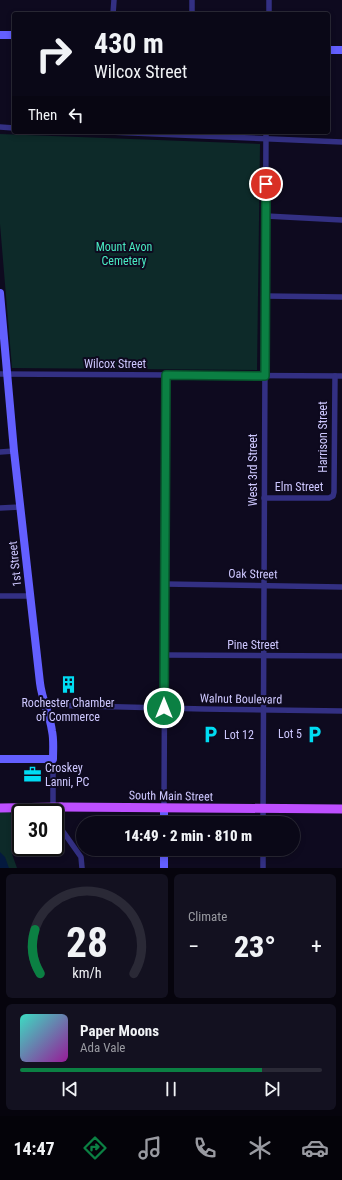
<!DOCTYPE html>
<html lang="en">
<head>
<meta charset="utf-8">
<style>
	body { margin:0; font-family:"Roboto Condensed",sans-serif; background:#131120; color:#f1f3f6; height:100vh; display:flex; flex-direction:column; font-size:15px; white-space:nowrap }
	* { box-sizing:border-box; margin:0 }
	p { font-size:13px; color:#999aa1 }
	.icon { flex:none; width:22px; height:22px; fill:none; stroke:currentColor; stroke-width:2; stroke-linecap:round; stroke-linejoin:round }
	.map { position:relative; height:868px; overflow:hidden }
	.panel { display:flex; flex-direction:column; gap:6px; padding:6px; background:#06040d; flex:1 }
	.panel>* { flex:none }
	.guide { position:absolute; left:12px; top:12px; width:318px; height:122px; border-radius:4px; box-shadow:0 2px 6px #0003,0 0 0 1px #2a2936; background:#0a0817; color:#f1f3f6; overflow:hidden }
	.speed { position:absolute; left:12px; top:804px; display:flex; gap:8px; font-size:20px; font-weight:700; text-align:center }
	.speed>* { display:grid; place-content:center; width:52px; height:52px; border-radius:50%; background:#0a0817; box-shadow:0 2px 6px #0003,0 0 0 1px #2a2936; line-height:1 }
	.speed .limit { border:2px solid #111; border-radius:6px; background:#fff; color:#111 }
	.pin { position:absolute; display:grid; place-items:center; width:34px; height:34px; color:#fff; margin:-17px; border:2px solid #fff; border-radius:50%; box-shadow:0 1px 4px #0007 }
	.me { position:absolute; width:44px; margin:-22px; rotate:0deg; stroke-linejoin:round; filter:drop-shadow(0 0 3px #0008) }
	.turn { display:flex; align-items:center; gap:14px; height:84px; padding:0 16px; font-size:18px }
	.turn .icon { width:52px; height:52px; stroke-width:2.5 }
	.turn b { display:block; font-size:28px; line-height:34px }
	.then { display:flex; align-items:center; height:38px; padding:0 16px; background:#0003; gap:8px; font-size:15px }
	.big { font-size:30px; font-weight:800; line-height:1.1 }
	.panel .card { flex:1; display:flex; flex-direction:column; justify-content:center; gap:6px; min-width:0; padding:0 14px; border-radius:6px; background:#131120 }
	.panel .dial { align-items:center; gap:0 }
	.dial svg { height:104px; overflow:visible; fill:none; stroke:#2a2936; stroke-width:7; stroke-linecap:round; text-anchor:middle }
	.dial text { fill:#f1f3f6; stroke:none }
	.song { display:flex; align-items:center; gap:12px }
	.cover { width:48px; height:48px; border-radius:6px; background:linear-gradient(135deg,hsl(170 70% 55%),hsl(300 70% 35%)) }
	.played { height:4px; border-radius:2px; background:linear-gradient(90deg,#0b8043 80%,#2a2936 80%) }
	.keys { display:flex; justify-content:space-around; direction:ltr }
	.heat { display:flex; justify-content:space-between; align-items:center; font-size:22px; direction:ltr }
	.panel .tiles { flex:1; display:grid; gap:6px; grid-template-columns:1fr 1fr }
	.card:last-child { grid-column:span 2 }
	.trip { position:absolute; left:76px; top:816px; width:224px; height:40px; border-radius:20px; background:#0a0817; box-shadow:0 2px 6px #0003,0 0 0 1px #2a2936; font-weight:800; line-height:40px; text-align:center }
	.menu { display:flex; height:64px; justify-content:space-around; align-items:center; background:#040309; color:#999aa1 }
	.menu .icon { width:28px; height:28px }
	.menu .current { color:#0b8043 }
	.menu b { font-size:18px; color:#f1f3f6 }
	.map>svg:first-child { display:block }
	.green { fill:#0d2a29 }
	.water { fill:#04193e }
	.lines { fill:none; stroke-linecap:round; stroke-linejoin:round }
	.street { stroke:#333083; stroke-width:5.5 }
	.secondary { stroke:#635fff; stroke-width:8 }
	.primary { stroke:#bd4fff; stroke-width:9 }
	.primary-bridge { stroke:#bd4fff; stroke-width:9 }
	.route-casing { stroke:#07532c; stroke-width:10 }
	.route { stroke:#0b8043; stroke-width:7 }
	.labels { text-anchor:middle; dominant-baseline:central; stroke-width:4; stroke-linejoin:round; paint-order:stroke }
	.park-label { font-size:12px; fill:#49ebc2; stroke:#0e0a1f }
	.street-label { font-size:12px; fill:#cec8ff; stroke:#0e0a1f }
	.poi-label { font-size:12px; fill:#cec8ff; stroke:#0e0a1f; text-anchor:start }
</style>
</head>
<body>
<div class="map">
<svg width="342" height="868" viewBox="0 0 342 868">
	<rect width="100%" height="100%" fill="#0e0a1f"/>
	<!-- green -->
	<g class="green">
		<polygon points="0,134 260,144 257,370 12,368 0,224"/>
		<polygon points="0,810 9,810 21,839 21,843 12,854 17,868 0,868"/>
	</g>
	<!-- water -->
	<polygon class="water" points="0,852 5,857 9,868 0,868"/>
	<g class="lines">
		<!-- street -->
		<g class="street">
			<polyline points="113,14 114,0"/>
			<polyline points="192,14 192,0"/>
			<polyline points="269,14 269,0"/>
			<polyline points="0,127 14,128"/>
			<polyline points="109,132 342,142"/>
			<polyline points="266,216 342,220"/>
			<polyline points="265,296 342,297"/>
			<polyline points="0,374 342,376"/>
			<polyline points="0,452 14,451"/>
			<polyline points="264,498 329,498 333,496 334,492 335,376"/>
			<polyline points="0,508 20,507"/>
			<polyline points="165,584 342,587"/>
			<polyline points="0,596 30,596"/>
			<polyline points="164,655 342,656"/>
			<polyline points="45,705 204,709 342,711"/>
			<polyline points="164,808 166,375"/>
			<polyline points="53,809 53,759"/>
			<polyline points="55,815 57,823 81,857 82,868"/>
			<polyline points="263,823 266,132"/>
			<polyline points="263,849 263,868"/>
		</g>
		<!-- secondary -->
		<g class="secondary">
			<polyline points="0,35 14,35"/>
			<polyline points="328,50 342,50"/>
			<path d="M0,293L14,451L40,683C42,700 50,715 52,731C54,740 53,750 53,759H0"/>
			<polyline points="164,808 164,823"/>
			<polyline points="164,849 164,868"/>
		</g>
		<!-- primary -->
		<polyline class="primary" points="61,807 342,809"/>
		<!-- primary-bridge -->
		<polyline class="primary-bridge" points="0,808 61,807"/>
	</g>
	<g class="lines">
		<defs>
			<polyline id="route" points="164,708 166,375 265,376 266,184"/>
		</defs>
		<!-- route casing -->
		<use href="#route" class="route-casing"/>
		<!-- route -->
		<use href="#route" class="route"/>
	</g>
	<!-- icons -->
	<defs>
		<symbol id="building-bare" viewBox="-9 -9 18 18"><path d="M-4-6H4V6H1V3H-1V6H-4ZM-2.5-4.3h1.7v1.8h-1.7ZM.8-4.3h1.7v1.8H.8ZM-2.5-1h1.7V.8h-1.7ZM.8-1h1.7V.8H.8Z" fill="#00dcf3" stroke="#0e0a1f" stroke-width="2.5" paint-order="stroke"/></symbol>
		<symbol id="parking-bare" viewBox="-9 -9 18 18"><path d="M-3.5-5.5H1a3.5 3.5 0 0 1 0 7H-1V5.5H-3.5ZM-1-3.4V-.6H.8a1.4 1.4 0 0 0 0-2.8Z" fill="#00dcf3" stroke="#0e0a1f" stroke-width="2.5" paint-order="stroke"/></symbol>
		<symbol id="office-bare" viewBox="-9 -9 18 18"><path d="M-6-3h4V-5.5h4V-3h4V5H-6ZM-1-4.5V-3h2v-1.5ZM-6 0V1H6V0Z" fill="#00dcf3" stroke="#0e0a1f" stroke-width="2.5" paint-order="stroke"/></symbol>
	</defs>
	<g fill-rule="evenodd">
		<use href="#building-bare" x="56" y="672" width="25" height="25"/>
		<use href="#parking-bare" x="302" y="722" width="25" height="25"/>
		<use href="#parking-bare" x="198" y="722" width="25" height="25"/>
		<use href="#office-bare" x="20" y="762" width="25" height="25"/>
	</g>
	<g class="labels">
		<!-- park labels -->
		<g class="park-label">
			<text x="124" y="247">Mount Avon<tspan x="124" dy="14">Cemetery</tspan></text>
		</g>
		<!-- street labels -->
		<g class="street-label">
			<text x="115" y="364">Wilcox Street</text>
			<text transform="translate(323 437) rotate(-90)">Harrison Street</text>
			<text transform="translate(253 470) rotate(-90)">West 3rd Street</text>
			<text x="299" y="487">Elm Street</text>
			<text transform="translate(15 564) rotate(-96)">1st Street</text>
			<text transform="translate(253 574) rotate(1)">Oak Street</text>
			<text x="253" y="645">Pine Street</text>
			<text transform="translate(241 699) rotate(1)">Walnut Boulevard</text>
			<text transform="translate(171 796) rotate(1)">South Main Street</text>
		</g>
		<!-- poi labels -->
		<g class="poi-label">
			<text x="68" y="703" text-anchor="middle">Rochester Chamber<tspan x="68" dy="14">of Commerce</tspan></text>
			<text x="302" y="734" text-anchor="end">Lot 5</text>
			<text x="224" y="735">Lot 12</text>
			<text x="45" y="768">Croskey<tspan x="45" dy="14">Lanni, PC</tspan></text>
		</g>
	</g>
</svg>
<div class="speed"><div class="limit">30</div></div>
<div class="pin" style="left:266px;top:184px;background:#d93025"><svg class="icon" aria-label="arrive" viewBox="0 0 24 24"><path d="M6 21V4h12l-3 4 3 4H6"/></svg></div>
<svg class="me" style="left:164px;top:708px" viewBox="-20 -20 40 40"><circle r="17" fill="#0b8043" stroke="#fff" stroke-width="3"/><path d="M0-11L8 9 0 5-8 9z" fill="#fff"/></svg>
<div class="trip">14:49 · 2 min · 810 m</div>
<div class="guide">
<div class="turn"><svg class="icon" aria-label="right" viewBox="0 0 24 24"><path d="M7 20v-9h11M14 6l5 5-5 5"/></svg><div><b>430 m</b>Wilcox Street</div></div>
<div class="then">Then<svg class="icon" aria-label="left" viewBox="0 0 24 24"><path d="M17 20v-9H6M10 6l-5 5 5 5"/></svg></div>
</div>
</div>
<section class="panel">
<div class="tiles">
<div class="card dial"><svg viewBox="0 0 100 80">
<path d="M14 69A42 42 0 1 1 86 69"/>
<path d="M14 69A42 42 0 0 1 10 35" stroke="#0b8043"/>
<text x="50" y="56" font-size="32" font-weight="700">28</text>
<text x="50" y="72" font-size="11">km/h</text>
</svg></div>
<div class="card"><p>Climate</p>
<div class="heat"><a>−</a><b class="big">23°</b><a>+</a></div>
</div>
<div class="card">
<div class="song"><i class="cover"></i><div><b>Paper Moons</b><p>Ada Vale</p></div></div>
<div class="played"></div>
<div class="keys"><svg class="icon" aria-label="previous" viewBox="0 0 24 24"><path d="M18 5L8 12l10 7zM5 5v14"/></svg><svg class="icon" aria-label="pause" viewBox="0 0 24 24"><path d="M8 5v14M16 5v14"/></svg><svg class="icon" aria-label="next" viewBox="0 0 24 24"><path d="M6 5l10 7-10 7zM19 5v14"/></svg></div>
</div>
</div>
</section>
<nav class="menu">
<b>14:47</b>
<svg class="icon current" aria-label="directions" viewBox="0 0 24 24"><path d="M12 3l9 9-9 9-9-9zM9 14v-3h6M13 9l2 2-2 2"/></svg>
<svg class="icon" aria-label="music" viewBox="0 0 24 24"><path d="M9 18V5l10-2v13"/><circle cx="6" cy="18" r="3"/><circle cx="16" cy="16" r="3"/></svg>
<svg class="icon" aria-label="phone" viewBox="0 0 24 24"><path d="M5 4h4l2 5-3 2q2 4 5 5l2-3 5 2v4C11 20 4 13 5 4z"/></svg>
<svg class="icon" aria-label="climate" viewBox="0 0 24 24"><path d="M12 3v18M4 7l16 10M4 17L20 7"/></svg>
<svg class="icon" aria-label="car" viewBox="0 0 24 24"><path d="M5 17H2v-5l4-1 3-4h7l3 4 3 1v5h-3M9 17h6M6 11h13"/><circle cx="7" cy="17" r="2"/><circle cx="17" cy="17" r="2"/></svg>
</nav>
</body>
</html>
